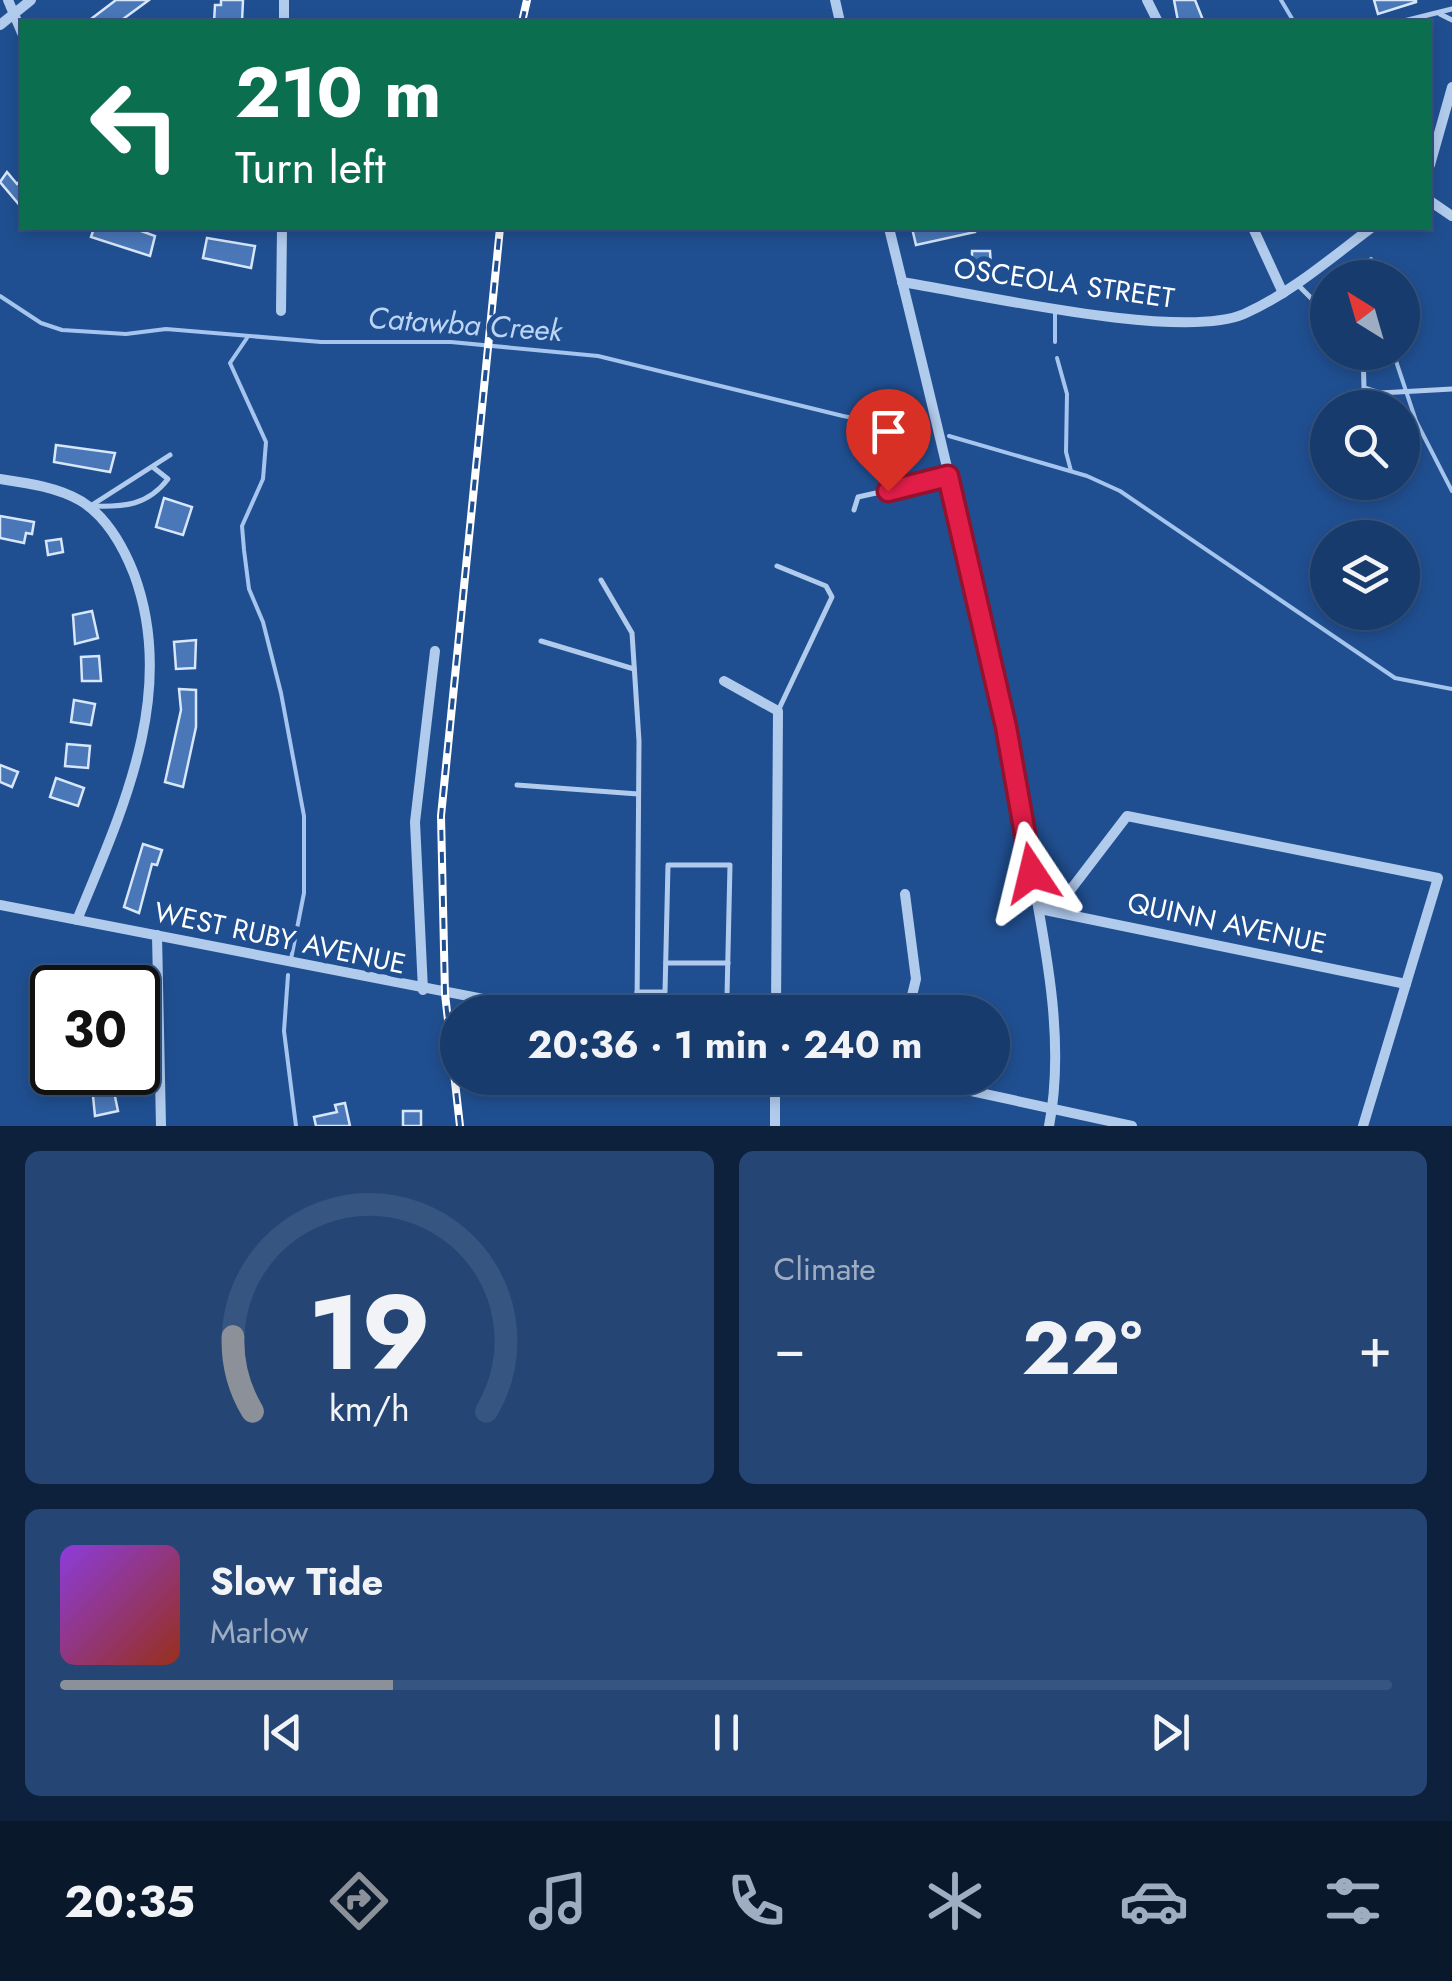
<!DOCTYPE html>
<html lang="en">
<head>
<meta charset="utf-8">
<style>
	body { margin:0; font-family:Jost,sans-serif; background:#254675; color:#f1f3f6; height:100vh; display:flex; flex-direction:column; font-size:38px; white-space:nowrap }
	* { box-sizing:border-box; margin:0 }
	p { font-size:32px; color:#9fadc2 }
	.icon { flex:none; width:55px; height:55px; fill:none; stroke:currentColor; stroke-width:2; stroke-linecap:round; stroke-linejoin:round }
	.map { position:relative; height:1126px; overflow:hidden }
	.sheet { display:flex; flex-direction:column; gap:25px; padding:25px; background:#0d203c; flex:1 }
	.sheet>* { flex:none }
	.hud { position:absolute; left:20px; top:20px; width:1412px; height:210px; border-radius:0px; box-shadow:0 5px 15px #0003,0 0 0 2px #365580; background:#0b6e4f; color:#fff; overflow:hidden }
	.needle { width:65px; rotate:323deg }
	.fabs { position:absolute; left:1310px; top:260px; display:grid; gap:20px }
	.fabs a { display:grid; place-items:center; width:110px; height:110px; border-radius:50%; background:#183b6d; box-shadow:0 5px 15px #0003,0 0 0 2px #365580; font-size:50px }
	.speed { position:absolute; left:30px; top:965px; display:flex; gap:20px; font-size:50px; font-weight:700; text-align:center }
	.speed>* { display:grid; place-content:center; width:130px; height:130px; border-radius:50%; background:#183b6d; box-shadow:0 5px 15px #0003,0 0 0 2px #365580; line-height:1 }
	.speed .limit { border:5px solid #111; border-radius:15px; background:#fff; color:#111 }
	.pin { position:absolute; display:grid; place-items:center; width:85px; height:85px; color:#fff; margin:-102px -42px; border-radius:50% 50% 50% 0; rotate:-45deg; box-shadow:0 0 10px #0007 }
	.pin .icon { rotate:45deg }
	.me { position:absolute; width:110px; margin:-55px; rotate:350deg; stroke-linejoin:round; filter:drop-shadow(0 0 8px #0008) }
	.turn { display:flex; align-items:center; gap:35px; height:210px; padding:0 50px; font-size:45px }
	.turn .icon { width:130px; height:130px; stroke-width:2.5 }
	.turn b { display:block; font-size:70px; line-height:85px }
	.big { font-size:75px; font-weight:700; line-height:1.1 }
	.sheet .card { flex:1; display:flex; flex-direction:column; justify-content:center; gap:15px; min-width:0; padding:0 35px; border-radius:15px; background:#254675 }
	.sheet .dial { align-items:center; gap:0 }
	.dial svg { height:260px; overflow:visible; fill:none; stroke:#365580; stroke-width:7; stroke-linecap:round; text-anchor:middle }
	.dial text { fill:#f1f3f6; stroke:none }
	.song { display:flex; align-items:center; gap:30px }
	.cover { width:120px; height:120px; border-radius:15px; background:linear-gradient(135deg,hsl(270 70% 55%),hsl(10 70% 35%)) }
	.played { height:10px; border-radius:5px; background:linear-gradient(90deg,#8c9099 25%,#365580 25%) }
	.keys { display:flex; justify-content:space-around; direction:ltr }
	.heat { display:flex; justify-content:space-between; align-items:center; font-size:55px; direction:ltr }
	.sheet .tiles { flex:1; display:grid; gap:25px; grid-template-columns:1fr 1fr }
	.card:last-child { grid-column:span 2 }
	.trip { position:absolute; left:440px; top:995px; width:570px; height:100px; border-radius:50px; background:#183b6d; box-shadow:0 5px 15px #0003,0 0 0 2px #365580; font-weight:700; line-height:100px; text-align:center }
	.tabs { display:flex; height:160px; justify-content:space-around; align-items:center; background:#0a182c; color:#9fadc2 }
	.tabs .icon { width:70px; height:70px }
	.tabs .selected { color:#8c9099 }
	.tabs b { font-size:45px; color:#f1f3f6 }
	.map>svg:first-child { display:block }
	.lines { fill:none; stroke-linecap:round; stroke-linejoin:round }
	.stream { stroke:#a5c5ee; stroke-width:4 }
	.building { fill:#4977b8; stroke:#d7e6f9; stroke-width:2.5 }
	.lane { stroke:#b1cbed; stroke-width:5 }
	.street { stroke:#b1cbed; stroke-width:10 }
	.rail-casing { stroke:#fff; stroke-width:8 }
	.rail { stroke:#204f91; stroke-width:4; stroke-dasharray:11; stroke-linecap:butt }
	.route-casing { stroke:#92132f; stroke-width:25 }
	.route { stroke:#e11d48; stroke-width:18 }
	.labels { text-anchor:middle; dominant-baseline:central; stroke-width:10; stroke-linejoin:round; paint-order:stroke }
	.street-label { font-size:28px; fill:#fff; stroke:#204f91 }
	.water-label { font-size:30px; font-style:italic; fill:#bdd5f4; stroke:#204f91 }
</style>
</head>
<body>
<div class="map">
<svg width="1452" height="1126" viewBox="0 0 1452 1126">
	<rect width="100%" height="100%" fill="#204f91"/>
	<g class="lines">
		<!-- stream -->
		<g class="stream">
			<polyline points="1281,0 1294,22"/>
			<polyline points="1371,259 1377,278"/>
			<polyline points="0,296 41,323 62,330 126,334 166,329 321,342 451,342 598,356 843,416 927,432"/>
			<polyline points="1055,313 1055,342"/>
			<polyline points="247,338 230,363 266,442 263,479 242,526 244,550 249,589 263,622 281,693 304,816 304,893 291,959"/>
			<polyline points="1393,352 1416,421 1452,491"/>
			<polyline points="1057,358 1067,394 1066,452 1071,471"/>
			<polyline points="949,436 1087,476 1120,491 1395,678 1452,689"/>
			<polyline points="288,975 284,1031 296,1126"/>
		</g>
	</g>
	<!-- building -->
	<g class="building">
		<polygon points="116,0 149,0 119,22 87,22"/>
		<polygon points="221,0 243,0 242,22 214,22 215,5 221,5"/>
		<polygon points="1174,0 1195,0 1203,20 1178,21"/>
		<polygon points="1374,0 1416,0 1416,2 1378,14"/>
		<polygon points="7,172 17,184 22,179 22,208 0,182"/>
		<polygon points="94,228 133,228 155,236 150,256 91,237"/>
		<polygon points="912,228 975,228 975,232 916,245"/>
		<polygon points="207,238 255,246 251,268 203,258"/>
		<polygon points="972,251 990,251 991,268 972,268"/>
		<polygon points="56,445 115,453 110,472 54,462"/>
		<polygon points="164,498 192,507 183,535 156,527"/>
		<polygon points="0,516 34,522 32,534 26,533 24,543 0,538"/>
		<polygon points="61,539 63,552 48,555 46,541"/>
		<polygon points="92,611 98,638 75,644 73,615"/>
		<polygon points="196,640 195,668 176,669 174,642"/>
		<polygon points="99,656 101,681 82,681 81,657"/>
		<polygon points="179,689 196,690 196,727 183,787 165,782 181,710"/>
		<polygon points="74,700 95,704 91,725 71,722"/>
		<polygon points="67,744 90,746 88,768 65,766"/>
		<polygon points="0,765 18,772 12,787 0,782"/>
		<polygon points="56,778 84,788 78,806 50,797"/>
		<polygon points="143,844 162,850 157,865 152,864 139,913 124,907"/>
		<polygon points="112,1082 118,1111 95,1116 92,1086"/>
		<polygon points="345,1103 350,1126 316,1126 314,1117 337,1112 335,1105"/>
		<rect x="403" y="1111" width="18" height="15"/>
	</g>
	<g class="lines">
		<!-- lane -->
		<g class="lane">
			<polyline points="1440,14 1452,20"/>
			<polyline points="1400,22 1452,9"/>
			<polyline points="1298,285 1328,315"/>
			<polyline points="1363,352 1364,388 1380,393 1452,389"/>
			<polyline points="92,505 170,455"/>
			<path d="M92,506C124,507 147,506 168,479L154,468"/>
			<polyline points="854,510 858,497 948,477"/>
			<polyline points="777,566 826,586 832,597 778,711"/>
			<polyline points="601,580 632,633 639,741 637,1012"/>
			<polyline points="541,641 634,669"/>
			<polyline points="517,785 638,794"/>
			<polyline points="666,963 728,963"/>
			<polyline points="637,992 665,992 668,865 730,865 727,996"/>
			<polyline points="494,1002 495,1012"/>
		</g>
		<!-- street -->
		<g class="street">
			<polyline points="8,0 22,33"/>
			<polyline points="835,0 840,22"/>
			<polyline points="1147,0 1158,22"/>
			<polyline points="284,22 284,0"/>
			<polyline points="0,25 31,0"/>
			<polyline points="1430,165 1452,87"/>
			<polyline points="1430,201 1452,216"/>
			<path d="M889,228C939,431 989,635 1026,841C1042,931 1067,1035 1049,1126"/>
			<polyline points="1253,228 1283,293"/>
			<path d="M902,282C978,294 1181,341 1244,314C1291,293 1331,258 1371,228"/>
			<polyline points="281,311 282,228"/>
			<path d="M0,479C27,483 57,487 81,501C107,517 123,546 134,574C178,693 122,811 77,920"/>
			<polyline points="724,681 778,711 776,1012"/>
			<polyline points="905,894 916,979 908,1012"/>
			<polyline points="0,905 551,1012"/>
			<polyline points="1039,910 1062,901 1127,816 1438,878 1363,1126"/>
			<polyline points="1045,910 1406,984"/>
			<polyline points="157,935 161,1126"/>
			<polyline points="423,990 415,822 435,651"/>
			<polyline points="911,1078 1132,1126"/>
			<polyline points="775,1126 775,1078"/>
		</g>
		<defs>
			<g id="rail">
				<polyline points="522,22 527,0"/>
				<polyline points="460,1126 445,994 441,816 500,228"/>
			</g>
		</defs>
		<!-- rail casing -->
		<use href="#rail" class="rail-casing"/>
		<!-- rail -->
		<use href="#rail" class="rail"/>
	</g>
	<g class="lines">
		<defs>
			<polyline id="route" points="888,491 948,476 1006,727 1032,873"/>
		</defs>
		<!-- route casing -->
		<use href="#route" class="route-casing"/>
		<!-- route -->
		<use href="#route" class="route"/>
	</g>
	<g class="labels">
		<!-- street labels -->
		<g class="street-label">
			<text transform="translate(1064 283) rotate(8)">OSCEOLA STREET</text>
			<text transform="translate(1227 923) rotate(12)">QUINN AVENUE</text>
			<text transform="translate(280 938) rotate(12)">WEST RUBY AVENUE</text>
		</g>
		<!-- water labels -->
		<g class="water-label">
			<text transform="translate(465 324) rotate(4)">Catawba Creek</text>
		</g>
	</g>
</svg>
<div class="fabs">
<a><svg class="needle" viewBox="-14 -14 28 28"><path d="M0-13l5 13h-10z" fill="#e53935"/><path d="M0 13l5-13h-10z" fill="#9fadc2"/></svg></a>
<a><svg class="icon" aria-label="search" viewBox="0 0 24 24"><circle cx="10" cy="10" r="6"/><path d="M15 15l6 6"/></svg></a>
<a><svg class="icon" aria-label="layers" viewBox="0 0 24 24"><path d="M12 4l9 5-9 5-9-5zM3 14l9 5 9-5"/></svg></a>
</div>
<div class="speed"><div class="limit">30</div></div>
<div class="pin" style="left:888px;top:491px;background:#d93025"><svg class="icon" aria-label="arrive" viewBox="0 0 24 24"><path d="M6 21V4h12l-3 4 3 4H6"/></svg></div>
<svg class="me" style="left:1032px;top:873px" viewBox="-20 -20 40 40"><path d="M0-17L14 15 0 8-14 15z" fill="#e11d48" stroke="#fff" stroke-width="4"/></svg>
<div class="trip">20:36 · 1 min · 240 m</div>
<div class="hud">
<div class="turn"><svg class="icon" aria-label="left" viewBox="0 0 24 24"><path d="M17 20v-9H6M10 6l-5 5 5 5"/></svg><div><b>210 m</b>Turn left</div></div>
</div>
</div>
<section class="sheet">
<div class="tiles">
<div class="card dial"><svg viewBox="0 0 100 80">
<path d="M14 69A42 42 0 1 1 86 69"/>
<path d="M14 69A42 42 0 0 1 8 46" stroke="#8c9099"/>
<text x="50" y="56" font-size="32" font-weight="700">19</text>
<text x="50" y="72" font-size="11">km/h</text>
</svg></div>
<div class="card"><p>Climate</p>
<div class="heat"><a>−</a><b class="big">22°</b><a>+</a></div>
</div>
<div class="card">
<div class="song"><i class="cover"></i><div><b>Slow Tide</b><p>Marlow</p></div></div>
<div class="played"></div>
<div class="keys"><svg class="icon" aria-label="previous" viewBox="0 0 24 24"><path d="M18 5L8 12l10 7zM5 5v14"/></svg><svg class="icon" aria-label="pause" viewBox="0 0 24 24"><path d="M8 5v14M16 5v14"/></svg><svg class="icon" aria-label="next" viewBox="0 0 24 24"><path d="M6 5l10 7-10 7zM19 5v14"/></svg></div>
</div>
</div>
</section>
<nav class="tabs">
<b>20:35</b>
<svg class="icon selected" aria-label="directions" viewBox="0 0 24 24"><path d="M12 3l9 9-9 9-9-9zM9 14v-3h6M13 9l2 2-2 2"/></svg>
<svg class="icon" aria-label="music" viewBox="0 0 24 24"><path d="M9 18V5l10-2v13"/><circle cx="6" cy="18" r="3"/><circle cx="16" cy="16" r="3"/></svg>
<svg class="icon" aria-label="phone" viewBox="0 0 24 24"><path d="M5 4h4l2 5-3 2q2 4 5 5l2-3 5 2v4C11 20 4 13 5 4z"/></svg>
<svg class="icon" aria-label="climate" viewBox="0 0 24 24"><path d="M12 3v18M4 7l16 10M4 17L20 7"/></svg>
<svg class="icon" aria-label="car" viewBox="0 0 24 24"><path d="M5 17H2v-5l4-1 3-4h7l3 4 3 1v5h-3M9 17h6M6 11h13"/><circle cx="7" cy="17" r="2"/><circle cx="17" cy="17" r="2"/></svg>
<svg class="icon" aria-label="filters" viewBox="0 0 24 24"><path d="M4 7h16M4 17h16"/><circle cx="9" cy="7" r="2"/><circle cx="15" cy="17" r="2"/></svg>
</nav>
</body>
</html>
